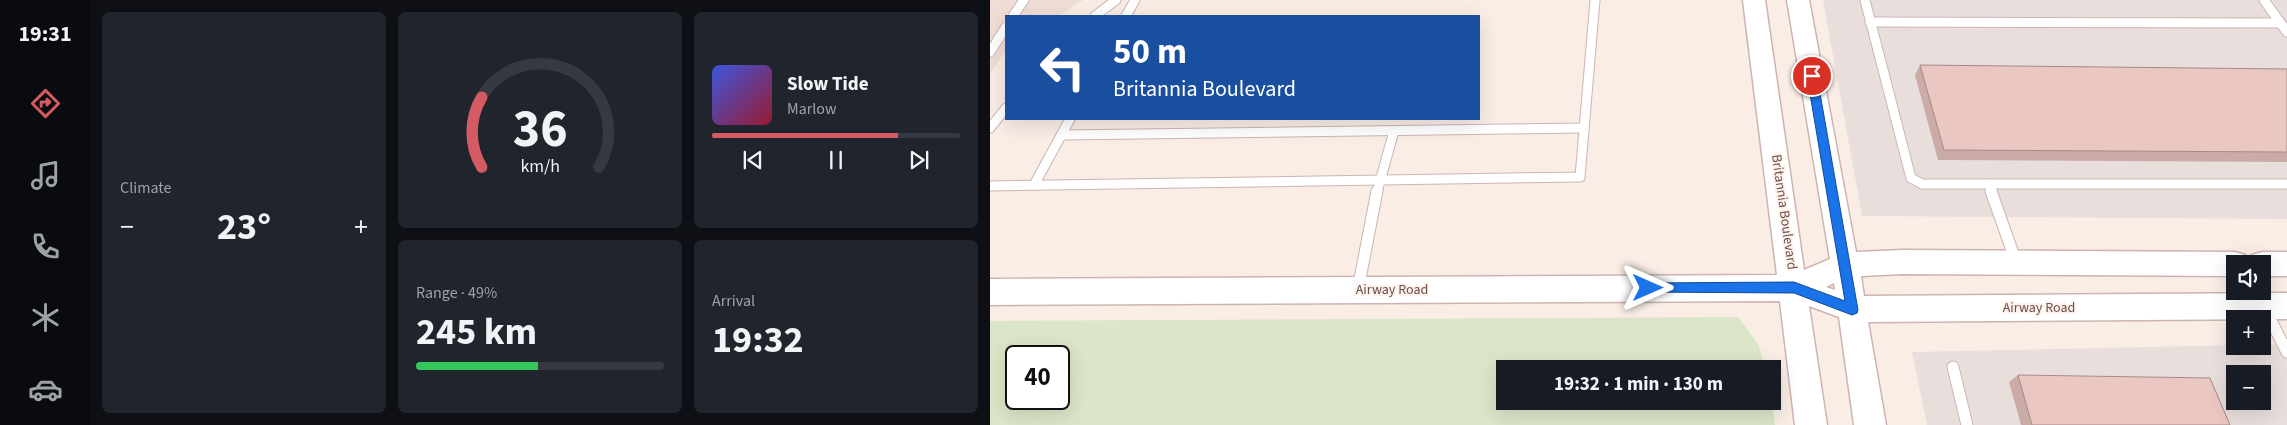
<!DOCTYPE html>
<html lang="en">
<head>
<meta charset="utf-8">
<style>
	body { margin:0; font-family:"Source Sans 3",sans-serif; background:#20242c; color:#f1f3f6; height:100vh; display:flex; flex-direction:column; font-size:19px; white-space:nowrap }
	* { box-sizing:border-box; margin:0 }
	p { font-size:16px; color:#9ea1a6 }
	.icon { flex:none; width:28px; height:28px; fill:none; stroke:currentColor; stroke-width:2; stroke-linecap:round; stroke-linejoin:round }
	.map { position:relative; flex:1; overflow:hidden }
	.details { display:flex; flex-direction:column; gap:12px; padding:12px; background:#0d0f14; width:900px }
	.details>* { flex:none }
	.banner { position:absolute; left:15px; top:15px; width:475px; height:105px; border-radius:0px; box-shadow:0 5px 20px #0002; background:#1a4fa0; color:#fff; overflow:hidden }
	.buttons { position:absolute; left:1236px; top:255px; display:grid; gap:10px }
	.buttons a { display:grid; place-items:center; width:45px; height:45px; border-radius:0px; background:#171b24; box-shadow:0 5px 20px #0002; font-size:25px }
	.speed { position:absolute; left:15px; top:345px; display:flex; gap:10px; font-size:25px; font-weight:700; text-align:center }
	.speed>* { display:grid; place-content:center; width:65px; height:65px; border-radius:50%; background:#171b24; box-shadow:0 5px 20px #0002; line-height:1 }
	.speed .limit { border:2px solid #111; border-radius:8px; background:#fff; color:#111 }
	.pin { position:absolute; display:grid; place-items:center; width:42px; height:42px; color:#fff; margin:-21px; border:2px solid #fff; border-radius:50%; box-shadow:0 1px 5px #0007 }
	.me { position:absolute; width:55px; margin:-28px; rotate:90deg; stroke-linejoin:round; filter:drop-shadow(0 0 4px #0008) }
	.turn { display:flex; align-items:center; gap:18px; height:105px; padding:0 25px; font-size:22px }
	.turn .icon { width:65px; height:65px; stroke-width:2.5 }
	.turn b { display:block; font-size:35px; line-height:42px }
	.big { font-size:38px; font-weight:700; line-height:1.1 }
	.details .widget { flex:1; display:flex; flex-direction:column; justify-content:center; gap:8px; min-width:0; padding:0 18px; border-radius:8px; background:#20242c }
	.details .dial { align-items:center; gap:0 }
	.dial svg { height:130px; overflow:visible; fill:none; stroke:#363941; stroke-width:7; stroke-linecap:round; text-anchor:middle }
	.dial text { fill:#f1f3f6; stroke:none }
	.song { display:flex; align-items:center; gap:15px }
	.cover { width:60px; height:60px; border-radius:8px; background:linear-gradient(135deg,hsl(230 70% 55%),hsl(350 70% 35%)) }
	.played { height:5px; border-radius:2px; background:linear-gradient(90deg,#d45b62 75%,#363941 75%) }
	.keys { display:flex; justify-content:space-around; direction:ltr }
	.heat { display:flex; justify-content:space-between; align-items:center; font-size:28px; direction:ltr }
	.charge { height:8px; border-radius:4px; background:linear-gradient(90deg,#34c759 49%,#363941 0) }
	.details .tiles { flex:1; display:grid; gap:12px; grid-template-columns:repeat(3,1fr) }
	.widget:first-child { grid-row:span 2 }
	.trip { position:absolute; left:506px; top:360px; width:285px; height:50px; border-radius:0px; background:#171b24; box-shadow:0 5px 20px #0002; font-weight:700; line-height:50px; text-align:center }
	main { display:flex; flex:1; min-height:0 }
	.tab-bar { display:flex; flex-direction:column; width:90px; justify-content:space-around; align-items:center; background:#090b0e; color:#9ea1a6 }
	.tab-bar .icon { width:35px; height:35px }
	.tab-bar .selected { color:#d45b62 }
	.tab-bar b { font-size:22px; color:#f1f3f6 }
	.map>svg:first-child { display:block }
	.residential { fill:#f0ddd6 }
	.industrial { fill:#e8dfdd; fill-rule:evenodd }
	.green { fill:#dbe5c7; fill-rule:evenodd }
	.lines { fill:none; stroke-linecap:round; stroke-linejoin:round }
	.lane-far1-casing { stroke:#ccb5b1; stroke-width:11 }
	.lane-casing { stroke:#ccb5b1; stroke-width:13 }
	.secondary-casing { stroke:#ceb4af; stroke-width:3 }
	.lane-far1 { stroke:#fff; stroke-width:9 }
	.lane { stroke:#fff; stroke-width:11 }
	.secondary { fill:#fff; fill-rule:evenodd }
	.wall { fill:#caaba7 }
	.building { fill:#ebc7c2; stroke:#a48b88 }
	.route { fill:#1a73e8; stroke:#114b97 }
	.labels { text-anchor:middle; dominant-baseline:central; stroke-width:4; stroke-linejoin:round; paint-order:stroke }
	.street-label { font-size:14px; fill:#6f514e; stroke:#fdf2ec }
</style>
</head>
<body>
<main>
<nav class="tab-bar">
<b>19:31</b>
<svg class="icon selected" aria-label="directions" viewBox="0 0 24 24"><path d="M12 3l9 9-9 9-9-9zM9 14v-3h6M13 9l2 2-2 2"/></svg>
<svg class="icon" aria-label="music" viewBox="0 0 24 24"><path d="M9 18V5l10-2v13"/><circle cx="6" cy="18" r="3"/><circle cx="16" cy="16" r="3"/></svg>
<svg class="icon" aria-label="phone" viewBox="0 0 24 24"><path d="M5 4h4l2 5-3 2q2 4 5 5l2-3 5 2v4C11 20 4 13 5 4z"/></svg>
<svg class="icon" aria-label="climate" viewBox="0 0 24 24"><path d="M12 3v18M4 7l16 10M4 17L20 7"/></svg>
<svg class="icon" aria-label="car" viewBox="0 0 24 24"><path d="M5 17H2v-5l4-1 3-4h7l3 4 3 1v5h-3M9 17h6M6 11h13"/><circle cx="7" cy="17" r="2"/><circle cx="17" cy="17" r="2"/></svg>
</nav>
<section class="details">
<div class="tiles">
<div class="widget"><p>Climate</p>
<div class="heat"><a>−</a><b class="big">23°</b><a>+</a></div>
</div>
<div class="widget dial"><svg viewBox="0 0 100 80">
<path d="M14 69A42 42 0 1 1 86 69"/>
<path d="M14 69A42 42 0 0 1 14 26" stroke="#d45b62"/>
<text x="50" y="56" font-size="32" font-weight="700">36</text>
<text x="50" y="72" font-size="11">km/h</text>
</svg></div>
<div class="widget">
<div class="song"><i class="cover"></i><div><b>Slow Tide</b><p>Marlow</p></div></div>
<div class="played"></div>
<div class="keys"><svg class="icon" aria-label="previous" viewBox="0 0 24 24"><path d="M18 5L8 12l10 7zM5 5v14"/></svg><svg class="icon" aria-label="pause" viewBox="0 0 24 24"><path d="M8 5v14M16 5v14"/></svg><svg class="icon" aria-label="next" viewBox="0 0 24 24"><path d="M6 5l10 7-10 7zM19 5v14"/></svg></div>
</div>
<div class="widget"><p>Range · 49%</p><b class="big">245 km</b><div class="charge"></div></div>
<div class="widget"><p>Arrival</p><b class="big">19:32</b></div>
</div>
</section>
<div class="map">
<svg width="1297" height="425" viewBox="0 0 1297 425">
	<rect width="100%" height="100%" fill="#f9ede6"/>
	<!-- residential -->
	<polygon class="residential" points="0,0 93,0 68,16 16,16 16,50 0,74"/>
	<!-- industrial -->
	<g class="industrial">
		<polygon points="833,0 1297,0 1297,219 872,216"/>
		<path d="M1297,344V425H937L922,352ZM1245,374H1272V401H1245Z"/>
	</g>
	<!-- green -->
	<path class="green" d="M748,317L768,344L776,369H515V401H782L785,425H0V321ZM26,356H69V399H26Z"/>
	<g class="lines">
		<defs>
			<g id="lane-far1">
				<polyline points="875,0 921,178 932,184 999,184"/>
				<polyline points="1274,0 1297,32"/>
				<polyline points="23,16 34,0"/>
				<polyline points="105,16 126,0"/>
				<polyline points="136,16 145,0"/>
				<polyline points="880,22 1290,23"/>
				<polyline points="0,52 16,27"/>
				<polyline points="0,128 16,108"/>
				<polyline points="72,135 594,128"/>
				<polyline points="44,185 80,119"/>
				<polyline points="0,186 590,177 605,0"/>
				<polyline points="387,192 404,131"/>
				<polyline points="1002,192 999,184 1297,184"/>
			</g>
			<g id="lane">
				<polyline points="1001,191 1026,262"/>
				<polyline points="368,289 387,191"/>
				<polyline points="1274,307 1297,352"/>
				<polyline points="963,367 977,425"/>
			</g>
			<path id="secondary" d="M753,0H775L814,270L840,259L797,0H819L866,252L913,250L1245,252L1255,255L1258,263L1262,255L1272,252H1297V276H1272V264H1245V276L913,274L871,276L874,296L1297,293V319L878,322L896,425H864L849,317L819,306L837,425H805L790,301L0,305V279L787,275ZM844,283L845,290L836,287Z"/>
		</defs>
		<!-- lane-far1 casing -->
		<use href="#lane-far1" class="lane-far1-casing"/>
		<!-- lane casing -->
		<use href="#lane" class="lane-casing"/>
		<!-- secondary casing -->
		<use href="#secondary" class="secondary-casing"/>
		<!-- lane-far1 -->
		<use href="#lane-far1" class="lane-far1"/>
		<!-- lane -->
		<use href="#lane" class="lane"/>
		<!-- secondary -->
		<use href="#secondary" class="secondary"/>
	</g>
	<!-- wall -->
	<g class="wall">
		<polygon points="930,65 1297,69 1297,162 948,160 925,75"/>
		<polygon points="1028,375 1240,425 1031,425 1019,382"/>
	</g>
	<!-- building -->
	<g class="building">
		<polygon points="930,65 1297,69 1297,152 954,150"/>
		<polygon points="1028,375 1220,378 1240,425 1042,425"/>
	</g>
	<!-- route -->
	<polygon class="route" points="822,72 827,76 868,310 867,313 862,315 804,293 654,292 652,288 654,285 658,283 804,282 855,301 817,76"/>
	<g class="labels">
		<!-- street labels -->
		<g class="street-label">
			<text transform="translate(794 212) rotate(82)">Britannia Boulevard</text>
			<text x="402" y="290">Airway Road</text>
			<text x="1049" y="308">Airway Road</text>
		</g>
	</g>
</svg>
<div class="buttons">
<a><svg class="icon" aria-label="sound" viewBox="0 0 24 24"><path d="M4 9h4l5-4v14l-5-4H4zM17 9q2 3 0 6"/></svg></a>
<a>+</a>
<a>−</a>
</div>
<div class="speed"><div class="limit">40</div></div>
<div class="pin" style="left:822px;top:76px;background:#d93025"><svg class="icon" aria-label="arrive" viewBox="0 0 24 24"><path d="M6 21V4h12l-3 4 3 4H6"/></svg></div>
<svg class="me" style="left:658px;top:288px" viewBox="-20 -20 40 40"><path d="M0-17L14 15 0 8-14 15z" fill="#1a73e8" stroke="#fff" stroke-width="4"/></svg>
<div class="trip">19:32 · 1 min · 130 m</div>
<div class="banner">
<div class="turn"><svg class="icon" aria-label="left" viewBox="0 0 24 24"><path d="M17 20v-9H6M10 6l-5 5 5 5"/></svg><div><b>50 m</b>Britannia Boulevard</div></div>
</div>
</div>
</main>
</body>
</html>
